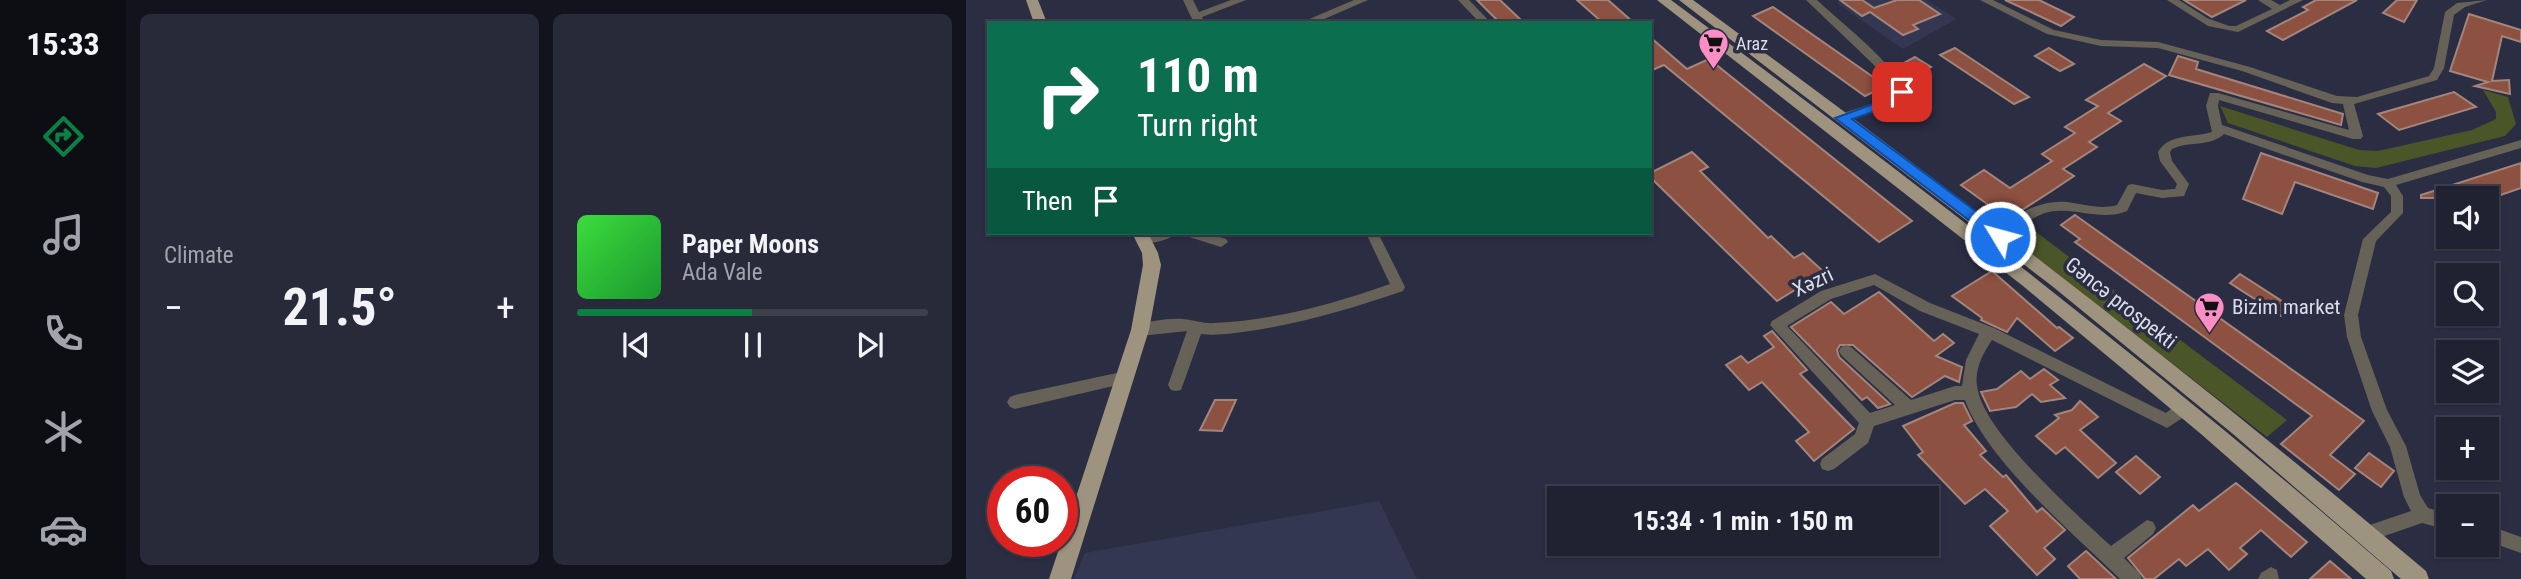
<!DOCTYPE html>
<html lang="en">
<head>
<meta charset="utf-8">
<style>
	body { margin:0; font-family:"Roboto Condensed",sans-serif; background:#282a3a; color:#f1f3f6; height:100vh; display:flex; flex-direction:column; font-size:26px; white-space:nowrap }
	* { box-sizing:border-box; margin:0 }
	p { font-size:23px; color:#a2a4ac }
	.icon { flex:none; width:38px; height:38px; fill:none; stroke:currentColor; stroke-width:2; stroke-linecap:round; stroke-linejoin:round }
	.map { position:relative; flex:1; overflow:hidden }
	.side { display:flex; flex-direction:column; gap:14px; padding:14px; background:#12131c; width:840px }
	.side>* { flex:none }
	.banner { position:absolute; left:21px; top:21px; width:665px; height:214px; border-radius:0px; box-shadow:0 2px 5px #0004,0 0 0 2px #3d3f4d; background:#0b6e4f; color:#fff; overflow:hidden }
	.controls { position:absolute; left:1470px; top:186px; display:grid; gap:14px }
	.controls a { display:grid; place-items:center; width:63px; height:63px; border-radius:0px; background:#202232; box-shadow:0 2px 5px #0004,0 0 0 2px #3d3f4d; font-size:35px }
	.speed { position:absolute; left:21px; top:466px; display:flex; gap:14px; font-size:35px; font-weight:700; text-align:center }
	.speed>* { display:grid; place-content:center; width:91px; height:91px; border-radius:50%; background:#202232; box-shadow:0 2px 5px #0004,0 0 0 2px #3d3f4d; line-height:1 }
	.speed .limit { border:10px solid #d22; background:#fff; color:#111 }
	.pin { position:absolute; display:grid; place-items:center; width:60px; height:60px; color:#fff; margin:-30px; border-radius:14px; box-shadow:0 4px 10px #0006 }
	.me { position:absolute; width:77px; margin:-38px; rotate:307deg; stroke-linejoin:round; filter:drop-shadow(0 0 5px #0008) }
	.turn { display:flex; align-items:center; gap:24px; height:147px; padding:0 35px; font-size:32px }
	.turn .icon { width:91px; height:91px; stroke-width:2.5 }
	.turn b { display:block; font-size:49px; line-height:60px }
	.then { display:flex; align-items:center; height:66px; padding:0 35px; background:#0003; gap:14px; font-size:26px }
	.big { font-size:52px; font-weight:700; line-height:1.1 }
	.side .tile { flex:1; display:flex; flex-direction:column; justify-content:center; gap:10px; min-width:0; padding:0 24px; border-radius:10px; background:#282a3a }
	.song { display:flex; align-items:center; gap:21px }
	.cover { width:84px; height:84px; border-radius:10px; background:linear-gradient(135deg,hsl(120 70% 55%),hsl(130 70% 35%)) }
	.played { height:7px; border-radius:4px; background:linear-gradient(90deg,#0b8043 50%,#3d3f4d 50%) }
	.keys { display:flex; justify-content:space-around; direction:ltr }
	.heat { display:flex; justify-content:space-between; align-items:center; font-size:38px; direction:ltr }
	.side .tiles { flex:1; display:grid; gap:14px; grid-template-columns:repeat(2,1fr) }
	.trip { position:absolute; left:581px; top:486px; width:392px; height:70px; border-radius:0px; background:#202232; box-shadow:0 2px 5px #0004,0 0 0 2px #3d3f4d; font-weight:700; line-height:70px; text-align:center }
	main { display:flex; flex:1; min-height:0 }
	.dock { display:flex; flex-direction:column; width:126px; justify-content:space-around; align-items:center; background:#0d0e14; color:#a2a4ac }
	.dock .icon { width:49px; height:49px }
	.dock .selected { color:#0b8043 }
	.dock b { font-size:32px; color:#f1f3f6 }
	.map>svg:first-child { display:block }
	.built { fill:#343752 }
	.green { fill:#4a5528 }
	.building { fill:#8d5141; stroke:#a2857d; stroke-width:2 }
	.lines { fill:none; stroke-linecap:round; stroke-linejoin:round }
	.minor { fill:#676258; fill-rule:evenodd }
	.major { fill:#9e937e; fill-rule:evenodd }
	.route { fill:#1a73e8; stroke:#114b97; stroke-width:2 }
	.labels { text-anchor:middle; dominant-baseline:central; stroke-width:7; stroke-linejoin:round; paint-order:stroke }
	.far-poi-label { font-size:18px; fill:#dbddeb; stroke:#2b2e43; text-anchor:start }
	.street-label { font-size:21px; fill:#dbddeb; stroke:#2b2e43 }
	.poi-label { font-size:21px; fill:#dbddeb; stroke:#2b2e43; text-anchor:start }
</style>
</head>
<body>
<main>
<nav class="dock">
<b>15:33</b>
<svg class="icon selected" aria-label="directions" viewBox="0 0 24 24"><path d="M12 3l9 9-9 9-9-9zM9 14v-3h6M13 9l2 2-2 2"/></svg>
<svg class="icon" aria-label="music" viewBox="0 0 24 24"><path d="M9 18V5l10-2v13"/><circle cx="6" cy="18" r="3"/><circle cx="16" cy="16" r="3"/></svg>
<svg class="icon" aria-label="phone" viewBox="0 0 24 24"><path d="M5 4h4l2 5-3 2q2 4 5 5l2-3 5 2v4C11 20 4 13 5 4z"/></svg>
<svg class="icon" aria-label="climate" viewBox="0 0 24 24"><path d="M12 3v18M4 7l16 10M4 17L20 7"/></svg>
<svg class="icon" aria-label="car" viewBox="0 0 24 24"><path d="M5 17H2v-5l4-1 3-4h7l3 4 3 1v5h-3M9 17h6M6 11h13"/><circle cx="7" cy="17" r="2"/><circle cx="17" cy="17" r="2"/></svg>
</nav>
<section class="side">
<div class="tiles">
<div class="tile"><p>Climate</p>
<div class="heat"><a>−</a><b class="big">21.5°</b><a>+</a></div>
</div>
<div class="tile">
<div class="song"><i class="cover"></i><div><b>Paper Moons</b><p>Ada Vale</p></div></div>
<div class="played"></div>
<div class="keys"><svg class="icon" aria-label="previous" viewBox="0 0 24 24"><path d="M18 5L8 12l10 7zM5 5v14"/></svg><svg class="icon" aria-label="pause" viewBox="0 0 24 24"><path d="M8 5v14M16 5v14"/></svg><svg class="icon" aria-label="next" viewBox="0 0 24 24"><path d="M6 5l10 7-10 7zM19 5v14"/></svg></div>
</div>
</div>
</section>
<div class="map">
<svg width="1555" height="579" viewBox="0 0 1555 579">
	<rect width="100%" height="100%" fill="#2b2e43"/>
	<!-- built -->
	<g class="built">
		<polygon points="873,0 961,0 990,19 937,49 872,4"/>
		<polygon points="413,501 451,579 108,579 119,553"/>
	</g>
	<!-- green -->
	<g class="green">
		<polygon points="1517,90 1542,97 1550,124 1539,136 1410,168 1389,166 1262,123 1254,106 1393,150 1412,151 1506,130 1530,119 1530,112"/>
		<polygon points="1062,226 1321,420 1301,437 1045,238"/>
	</g>
	<!-- building -->
	<g class="building">
		<polygon points="511,0 534,0 558,23 534,23"/>
		<polygon points="611,0 642,0 668,23 637,23"/>
		<polygon points="874,0 896,0 908,8 931,0 953,0 974,14 947,25 952,29 937,35 904,12 896,16"/>
		<polygon points="1039,0 1073,0 1108,17 1095,26"/>
		<polygon points="1218,0 1280,0 1246,17"/>
		<polygon points="1350,0 1391,0 1317,40 1301,31 1342,10 1337,7"/>
		<polygon points="1431,0 1451,0 1438,22 1417,13"/>
		<polygon points="807,7 910,79 920,86 899,96 787,16"/>
		<polygon points="1503,14 1555,30 1555,42 1536,36 1526,81 1543,80 1544,94 1509,86 1522,82 1484,71"/>
		<polygon points="684,37 721,69 743,59 946,221 913,242 698,65 684,71"/>
		<polygon points="989,48 1063,97 1048,104 974,55"/>
		<polygon points="1083,48 1108,64 1094,71 1069,56"/>
		<polygon points="1212,56 1232,62 1230,69 1377,114 1375,125 1203,75"/>
		<polygon points="949,57 965,67 950,75 934,65"/>
		<polygon points="1178,64 1200,76 1142,113 1155,121 1123,142 1131,147 1097,169 1108,176 1084,192 1042,219 995,185 1018,170 1044,188 1086,161 1076,154 1109,133 1099,127 1132,106 1120,100"/>
		<polygon points="1488,92 1510,107 1433,130 1412,114"/>
		<polygon points="726,152 742,167 734,171 802,238 805,236 828,258 837,253 858,272 811,301 684,177 684,173"/>
		<polygon points="1295,153 1412,193 1407,209 1329,182 1316,214 1277,199"/>
		<polygon points="1555,163 1555,188 1526,198 1482,198 1482,209 1469,198 1455,198 1455,195"/>
		<polygon points="1109,215 1398,421 1364,455 1389,474 1373,490 1315,444 1346,416 1109,242 1114,239 1095,225"/>
		<polygon points="1026,271 1091,328 1093,327 1107,338 1089,351 1051,318 1041,332 1015,320 1016,318 986,296"/>
		<polygon points="1274,274 1325,307 1315,316 1264,283"/>
		<polygon points="913,292 968,341 977,334 988,343 970,356 996,367 993,382 979,376 946,397 887,345 874,345 871,350 873,357 924,404 912,408 901,397 896,400 825,327 865,302 878,314"/>
		<polygon points="806,331 841,370 834,374 888,429 848,461 830,441 843,432 796,382 783,390 760,365 775,356 782,363 808,347 798,336"/>
		<polygon points="1078,369 1092,380 1084,385 1099,398 1075,402 1066,394 1050,407 1024,411 1015,392 1031,389 1055,371 1064,379"/>
		<polygon points="249,400 270,400 256,431 234,430"/>
		<polygon points="1114,401 1132,417 1114,430 1150,463 1132,478 1099,447 1090,454 1070,436 1093,418 1089,415 1106,410"/>
		<polygon points="989,403 997,403 1006,421 998,425 1020,451 1014,455 1037,477 1040,475 1071,512 1076,508 1099,530 1078,548 1089,559 1071,575 1024,526 1042,511 1019,489 999,504 952,455 957,452 937,426"/>
		<polygon points="1403,453 1428,471 1415,487 1389,468"/>
		<polygon points="1170,456 1194,477 1174,494 1150,472"/>
		<polygon points="1270,483 1341,542 1325,557 1295,530 1274,548 1281,554 1263,570 1242,549 1220,566 1213,559 1188,579 1179,579 1162,558 1227,505 1233,511"/>
		<polygon points="1120,551 1133,563 1150,579 1114,579 1102,566"/>
		<polygon points="1364,561 1385,579 1344,579"/>
	</g>
	<g class="lines">
		<!-- minor -->
		<g class="minor">
			<polygon points="217,0 227,0 233,12 265,0 280,0 236,17 238,23 228,23"/>
			<polygon points="388,0 402,0 349,23 334,23"/>
			<polygon points="492,0 503,0 525,23 514,23"/>
			<path d="M840,0H851C882,29 923,58 943,97L941,99L879,121H871V115L931,96L907,64Z"/>
			<path d="M1014,0H1027L1088,30L1135,40L1192,42L1284,67L1371,96L1391,97L1463,76L1468,68L1479,12L1491,3L1521,0L1499,7L1488,15L1478,68L1471,80L1388,104L1397,136L1395,139H1387L1253,100L1252,106L1256,125L1402,175L1422,179L1555,140V148L1430,185L1437,196V213L1410,241L1392,315L1395,337L1421,410L1440,446L1454,495L1462,508L1482,514V530L1456,523L1401,542L1395,540L1392,534L1395,528L1445,511L1438,497L1424,447L1406,411L1381,337L1378,315L1397,239L1425,212V196L1418,187L1396,182L1258,134C1245,147 1222,141 1206,149L1204,152L1206,161L1223,184L1218,196L1196,198L1170,193L1161,211C1136,221 1115,209 1090,211C1070,212 1053,228 1039,240L1034,242L1027,237C1042,216 1075,199 1101,202C1118,204 1134,210 1151,205L1162,185L1166,184L1196,190L1209,189L1211,184L1194,161L1192,152C1203,133 1227,138 1246,132L1240,106L1244,93H1252L1383,130L1377,104L1366,103L1276,71L1192,48L1135,46L1081,34Z"/>
			<polygon points="1201,0 1213,0 1241,18 1263,26 1270,26 1306,9 1292,0 1305,0 1314,5 1324,0 1337,0 1272,32 1242,26"/>
			<path d="M185,233H211C204,240 184,245 174,242L172,239L174,236Z"/>
			<polygon points="218,233 240,233 260,239 262,242 255,247 220,236"/>
			<path d="M400,233H412L439,287L437,291C387,308 337,323 284,331C268,333 251,336 235,334L215,390L210,391L205,390L202,385L221,331L174,336L169,334L167,330L169,326C183,321 202,318 217,319C228,320 238,324 249,323C309,320 368,304 424,284Z"/>
			<path d="M909,274L964,303L1028,328L1200,413C1208,407 1214,400 1224,403L1226,408L1224,413L1201,428L1026,340C1016,355 1007,372 1012,391C1022,436 1109,513 1145,546L1181,520L1187,522L1190,528L1187,534L1158,558L1173,573L1176,579H1154C1107,533 1021,461 999,400H989L908,426L902,443L868,469L862,471L856,469L854,464L856,459L889,434L893,423L804,325L806,321L855,291ZM908,285L954,311L1013,334L1000,360L996,386H989L945,400L885,347L880,345L875,347L873,351L875,355L929,405L904,413L821,326L865,299Z"/>
			<polygon points="160,371 165,373 168,377 165,381 160,383 49,409 44,407 41,402 44,397 49,395"/>
			<polygon points="1521,525 1555,537 1555,553 1521,541"/>
			<polygon points="1305,567 1311,570 1313,579 1292,579 1295,573"/>
		</g>
		<!-- major -->
		<g class="major">
			<polygon points="60,0 72,0 81,23 68,23"/>
			<path d="M691,0H705C951,183 1193,370 1425,571L1428,579H1400L1235,434L1057,286Z"/>
			<path d="M713,0H727C977,183 1223,371 1460,571L1463,579H1435L1267,434L1086,286Z"/>
			<polygon points="166,233 182,233 192,253 195,265 183,330 105,579 83,579 165,330 177,265 176,253"/>
		</g>
	</g>
	<!-- route -->
	<polygon class="route" points="936,88 942,92 941,100 886,119 1039,233 1039,240 1029,240 869,118 924,98"/>
	<!-- icons -->
	<defs>
		<symbol id="supermarket-pin" viewBox="-11 -11 22 30"><path d="M0 17L-7.5 6A9.5 9.5 0 1 1 7.5 6Z" fill="#fb8fc5" stroke="#2b2e43"/><path d="M-6-5.5h2.5l.6 2H6L4.5 2H-2.5L-4.4-4H-6ZM-1.5 3.2a1.3 1.3 0 1 0 .1 0ZM3 3.2a1.3 1.3 0 1 0 .1 0Z" fill="#111"/></symbol>
	</defs>
	<g fill-rule="evenodd">
		<use href="#supermarket-pin" x="730" y="26" width="35" height="47"/>
		<use href="#supermarket-pin" x="1226" y="290" width="35" height="47"/>
	</g>
	<g class="labels">
		<!-- far-poi labels -->
		<g class="far-poi-label">
			<text x="770" y="43">Araz</text>
		</g>
		<!-- street labels -->
		<g class="street-label">
			<text transform="translate(847 282) rotate(-25)">Xəzri</text>
			<text transform="translate(1155 303) rotate(38)">Gəncə prospekti</text>
		</g>
		<!-- poi labels -->
		<g class="poi-label">
			<text x="1266" y="307">Bizim market</text>
		</g>
	</g>
</svg>
<div class="controls">
<a><svg class="icon" aria-label="sound" viewBox="0 0 24 24"><path d="M4 9h4l5-4v14l-5-4H4zM17 9q2 3 0 6"/></svg></a>
<a><svg class="icon" aria-label="search" viewBox="0 0 24 24"><circle cx="10" cy="10" r="6"/><path d="M15 15l6 6"/></svg></a>
<a><svg class="icon" aria-label="layers" viewBox="0 0 24 24"><path d="M12 4l9 5-9 5-9-5zM3 14l9 5 9-5"/></svg></a>
<a>+</a>
<a>−</a>
</div>
<div class="speed"><div class="limit">60</div></div>
<div class="pin" style="left:936px;top:92px;background:#d93025"><svg class="icon" aria-label="arrive" viewBox="0 0 24 24"><path d="M6 21V4h12l-3 4 3 4H6"/></svg></div>
<svg class="me" style="left:1034px;top:237px" viewBox="-20 -20 40 40"><circle r="17" fill="#1a73e8" stroke="#fff" stroke-width="3"/><path d="M0-11L8 9 0 5-8 9z" fill="#fff"/></svg>
<div class="trip">15:34 · 1 min · 150 m</div>
<div class="banner">
<div class="turn"><svg class="icon" aria-label="right" viewBox="0 0 24 24"><path d="M7 20v-9h11M14 6l5 5-5 5"/></svg><div><b>110 m</b>Turn right</div></div>
<div class="then">Then<svg class="icon" aria-label="arrive" viewBox="0 0 24 24"><path d="M6 21V4h12l-3 4 3 4H6"/></svg></div>
</div>
</div>
</main>
</body>
</html>
